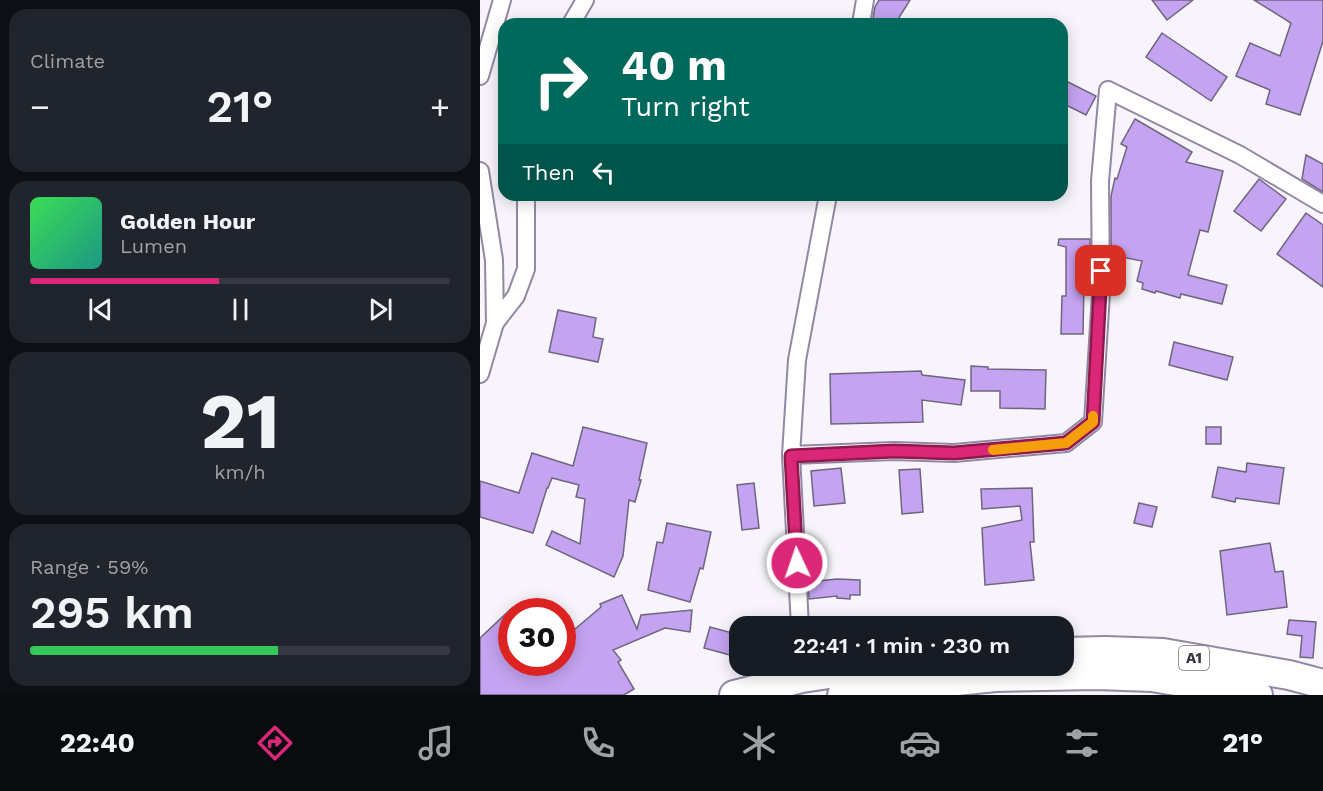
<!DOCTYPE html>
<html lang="en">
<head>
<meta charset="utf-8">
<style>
	body { margin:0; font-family:"Work Sans",sans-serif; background:#20242c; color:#f1f3f6; height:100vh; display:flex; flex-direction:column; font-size:22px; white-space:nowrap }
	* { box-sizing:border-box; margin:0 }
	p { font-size:20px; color:#9ea1a6 }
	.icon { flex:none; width:33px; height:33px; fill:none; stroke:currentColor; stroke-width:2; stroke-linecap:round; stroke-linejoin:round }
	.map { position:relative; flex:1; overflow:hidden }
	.sheet { display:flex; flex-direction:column; gap:9px; padding:9px; background:#0d0f14; width:480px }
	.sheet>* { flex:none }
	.banner { position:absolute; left:18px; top:18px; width:570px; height:183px; border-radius:18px; box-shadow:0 3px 15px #0003; background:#00695c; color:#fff; overflow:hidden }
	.speed { position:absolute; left:18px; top:598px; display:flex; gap:12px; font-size:30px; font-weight:700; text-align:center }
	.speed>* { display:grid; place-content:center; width:78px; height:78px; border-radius:50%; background:#171b24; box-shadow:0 3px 15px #0003; line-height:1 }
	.speed .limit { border:9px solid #d22; background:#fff; color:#111 }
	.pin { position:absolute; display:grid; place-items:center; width:51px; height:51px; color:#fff; margin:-26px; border-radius:12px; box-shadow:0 3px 9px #0006 }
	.me { position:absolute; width:66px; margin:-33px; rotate:357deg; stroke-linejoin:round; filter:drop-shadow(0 0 4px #0008) }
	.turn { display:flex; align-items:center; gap:21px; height:126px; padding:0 24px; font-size:27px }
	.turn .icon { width:78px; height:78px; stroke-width:2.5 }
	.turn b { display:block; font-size:42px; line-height:51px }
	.then { display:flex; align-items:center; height:57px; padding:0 24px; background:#0003; gap:12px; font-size:22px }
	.big { font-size:45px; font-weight:600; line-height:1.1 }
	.sheet .tile { flex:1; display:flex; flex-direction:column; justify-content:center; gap:9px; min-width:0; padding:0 21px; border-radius:18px; background:#20242c }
	.sheet .dial { align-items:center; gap:0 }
	.dial b { font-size:78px; line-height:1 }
	.song { display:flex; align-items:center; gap:18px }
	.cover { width:72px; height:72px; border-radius:9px; background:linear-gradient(135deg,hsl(130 70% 55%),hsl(170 70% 35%)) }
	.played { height:6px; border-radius:3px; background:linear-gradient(90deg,#db2777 45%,#363941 45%) }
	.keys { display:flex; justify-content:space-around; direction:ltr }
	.heat { display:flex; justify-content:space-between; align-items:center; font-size:33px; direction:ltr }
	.charge { height:9px; border-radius:4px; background:linear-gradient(90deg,#34c759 59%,#363941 0) }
	.trip { position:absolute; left:249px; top:616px; width:345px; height:60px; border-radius:18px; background:#171b24; box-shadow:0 3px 15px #0003; font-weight:600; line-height:60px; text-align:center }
	.dock { display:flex; height:96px; justify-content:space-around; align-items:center; background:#090b0e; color:#9ea1a6 }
	.dock .icon { width:42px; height:42px }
	.dock .active { color:#db2777 }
	.dock b { font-size:27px; color:#f1f3f6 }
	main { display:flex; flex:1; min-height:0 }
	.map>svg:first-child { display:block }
	.building { fill:#c4a3f1; stroke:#6f657f; stroke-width:1.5 }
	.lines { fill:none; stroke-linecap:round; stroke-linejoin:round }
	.minor-casing { stroke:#9388a3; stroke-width:20 }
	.trunk-casing { stroke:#9388a3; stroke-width:32 }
	.minor { stroke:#fff; stroke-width:16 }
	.trunk { stroke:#fff; stroke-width:28 }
	.route-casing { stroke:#8e194d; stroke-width:15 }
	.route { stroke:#db2777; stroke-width:10 }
	.slow { stroke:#f59e0b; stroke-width:10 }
	.labels { text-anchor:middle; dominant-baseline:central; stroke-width:6; stroke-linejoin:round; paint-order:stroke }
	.shield { fill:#fff; stroke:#747179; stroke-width:1.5 }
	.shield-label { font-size:15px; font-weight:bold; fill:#38343f }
</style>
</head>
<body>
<main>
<section class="sheet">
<div class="tile"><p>Climate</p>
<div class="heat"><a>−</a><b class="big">21°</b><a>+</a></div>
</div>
<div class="tile">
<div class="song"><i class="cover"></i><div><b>Golden Hour</b><p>Lumen</p></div></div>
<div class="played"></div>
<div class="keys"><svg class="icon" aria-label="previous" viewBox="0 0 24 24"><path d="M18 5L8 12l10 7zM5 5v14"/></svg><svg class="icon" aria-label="pause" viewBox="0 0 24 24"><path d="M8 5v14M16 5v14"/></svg><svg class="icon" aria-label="next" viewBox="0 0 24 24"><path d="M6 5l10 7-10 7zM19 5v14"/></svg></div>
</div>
<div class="tile dial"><b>21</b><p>km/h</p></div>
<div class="tile"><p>Range · 59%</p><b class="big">295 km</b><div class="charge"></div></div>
</section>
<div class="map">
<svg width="843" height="695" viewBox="0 0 843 695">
	<rect width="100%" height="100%" fill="#f7f5fb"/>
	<!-- building -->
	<g class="building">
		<polygon points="399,0 430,0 415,24 392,24 395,7"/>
		<polygon points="672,0 713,0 687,20"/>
		<polygon points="774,0 843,0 843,41 820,115 786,104 790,90 756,76 770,43 800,56 811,23"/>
		<polygon points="682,33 747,77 731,101 666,57"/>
		<polygon points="582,79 616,96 606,115 582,103"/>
		<polygon points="655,119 712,152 706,162 743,171 728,232 720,230 708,275 747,285 742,304 701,294 700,298 676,291 675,293 662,289 663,283 657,281 662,261 631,255 631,196 635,178 637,179 647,147 641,144"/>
		<polygon points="826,155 843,164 843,192 822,179"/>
		<polygon points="779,179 806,199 781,231 754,211"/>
		<polygon points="826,213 843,225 843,287 797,254"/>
		<polygon points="579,239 610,239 610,283 604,283 603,334 581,334 582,296 586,296 586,247 578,245"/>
		<polygon points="78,310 116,318 113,337 123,339 118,362 69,352"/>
		<polygon points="694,342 753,357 747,380 689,365"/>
		<polygon points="491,366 508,367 508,369 566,370 565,409 520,408 520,391 491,391"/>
		<polygon points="441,371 442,375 485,380 481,405 442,400 443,422 351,424 350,374"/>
		<polygon points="103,427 167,443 159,480 161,480 155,502 149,500 143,556 134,577 66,545 72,531 100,544 105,499 96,497 99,485 72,478 68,488 67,488 53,533 0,517 0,481 39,493 52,453 93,466"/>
		<rect x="726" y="427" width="15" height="17"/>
		<polygon points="767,463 804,468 799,504 756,498 755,502 732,497 738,467 766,472"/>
		<polygon points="361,468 365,503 334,506 331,471"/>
		<polygon points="440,469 443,512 422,514 419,470"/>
		<polygon points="274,483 279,528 262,530 257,485"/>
		<polygon points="552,488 554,542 550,542 554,580 505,585 502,528 542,520 540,506 502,509 501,489"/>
		<polygon points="659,503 677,507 672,527 654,523"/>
		<polygon points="187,523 231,532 223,569 220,568 210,602 168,590 177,542 183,543"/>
		<polygon points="790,543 795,572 803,571 807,607 747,615 740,551"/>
		<polygon points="357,579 380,580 380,595 370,595 370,599 357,598 357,596 329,599 328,582"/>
		<polygon points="142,595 157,629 161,615 212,610 210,632 185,628 133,650 141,660 138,662 154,689 144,695 0,695 0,638 32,608 32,663 82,663 82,640 121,607 120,604"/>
		<polygon points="809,620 836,622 833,658 820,657 822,636 807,634"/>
		<polygon points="230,627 256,634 250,655 224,648"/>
	</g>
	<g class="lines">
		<defs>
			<g id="minor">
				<polyline points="91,24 105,0"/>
				<polyline points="381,24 385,0"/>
				<polyline points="0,76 22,0"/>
				<polyline points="0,171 14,260 15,323 0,374"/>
				<polyline points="15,323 36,296 46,269 46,195"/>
				<polyline points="311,455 414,451 474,453 586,443 613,422 621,293 620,181 628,90 760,155 843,204"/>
				<polyline points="320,627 311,455 317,360 348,195"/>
			</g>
			<g id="trunk">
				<polyline points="584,652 625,651 683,653 809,675 843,684"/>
				<polyline points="254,695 322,678 403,666"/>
				<polyline points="362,695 421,687 515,677 617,675 672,677 778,695"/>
			</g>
		</defs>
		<!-- minor casing -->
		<use href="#minor" class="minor-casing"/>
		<!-- trunk casing -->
		<use href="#trunk" class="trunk-casing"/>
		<!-- minor -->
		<use href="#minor" class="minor"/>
		<!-- trunk -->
		<use href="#trunk" class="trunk"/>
	</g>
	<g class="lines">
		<defs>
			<polyline id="route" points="317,563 311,456 414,451 474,453 586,443 613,422 621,271"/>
		</defs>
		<!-- route casing -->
		<use href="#route" class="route-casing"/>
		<!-- route -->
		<use href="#route" class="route"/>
		<!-- slow -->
		<polyline class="slow" points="513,450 586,443 613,422 613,416"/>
	</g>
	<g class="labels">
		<!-- shield labels -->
		<rect class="shield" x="699" y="646" width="30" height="24" rx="4.5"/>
		<g class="shield-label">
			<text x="714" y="658">A1</text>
		</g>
	</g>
</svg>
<div class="speed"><div class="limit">30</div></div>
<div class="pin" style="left:621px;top:271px;background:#d93025"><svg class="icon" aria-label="arrive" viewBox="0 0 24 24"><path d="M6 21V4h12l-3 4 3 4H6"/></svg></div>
<svg class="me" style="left:317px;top:563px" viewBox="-20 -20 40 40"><circle r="17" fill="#db2777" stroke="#fff" stroke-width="3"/><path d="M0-11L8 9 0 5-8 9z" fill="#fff"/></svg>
<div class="trip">22:41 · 1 min · 230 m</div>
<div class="banner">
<div class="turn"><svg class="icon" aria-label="right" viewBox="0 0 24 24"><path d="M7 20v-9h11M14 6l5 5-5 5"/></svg><div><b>40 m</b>Turn right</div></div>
<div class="then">Then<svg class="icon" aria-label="left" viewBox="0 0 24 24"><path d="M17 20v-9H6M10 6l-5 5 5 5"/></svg></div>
</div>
</div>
</main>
<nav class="dock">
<b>22:40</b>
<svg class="icon active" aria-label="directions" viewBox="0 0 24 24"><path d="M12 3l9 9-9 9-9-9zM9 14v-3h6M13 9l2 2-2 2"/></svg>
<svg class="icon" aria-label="music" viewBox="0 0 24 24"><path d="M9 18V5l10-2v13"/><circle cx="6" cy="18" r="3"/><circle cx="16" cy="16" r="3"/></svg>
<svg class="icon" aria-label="phone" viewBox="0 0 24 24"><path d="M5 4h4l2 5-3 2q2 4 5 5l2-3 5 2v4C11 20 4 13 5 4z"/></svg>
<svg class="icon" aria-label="climate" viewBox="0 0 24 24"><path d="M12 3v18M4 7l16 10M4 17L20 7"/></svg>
<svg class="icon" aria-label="car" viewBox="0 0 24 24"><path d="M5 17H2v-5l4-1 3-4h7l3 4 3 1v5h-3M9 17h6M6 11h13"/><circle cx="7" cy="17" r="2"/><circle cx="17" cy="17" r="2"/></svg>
<svg class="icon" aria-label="filters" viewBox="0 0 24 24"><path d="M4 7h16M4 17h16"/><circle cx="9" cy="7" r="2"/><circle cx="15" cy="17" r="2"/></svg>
<b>21°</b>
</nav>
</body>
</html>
